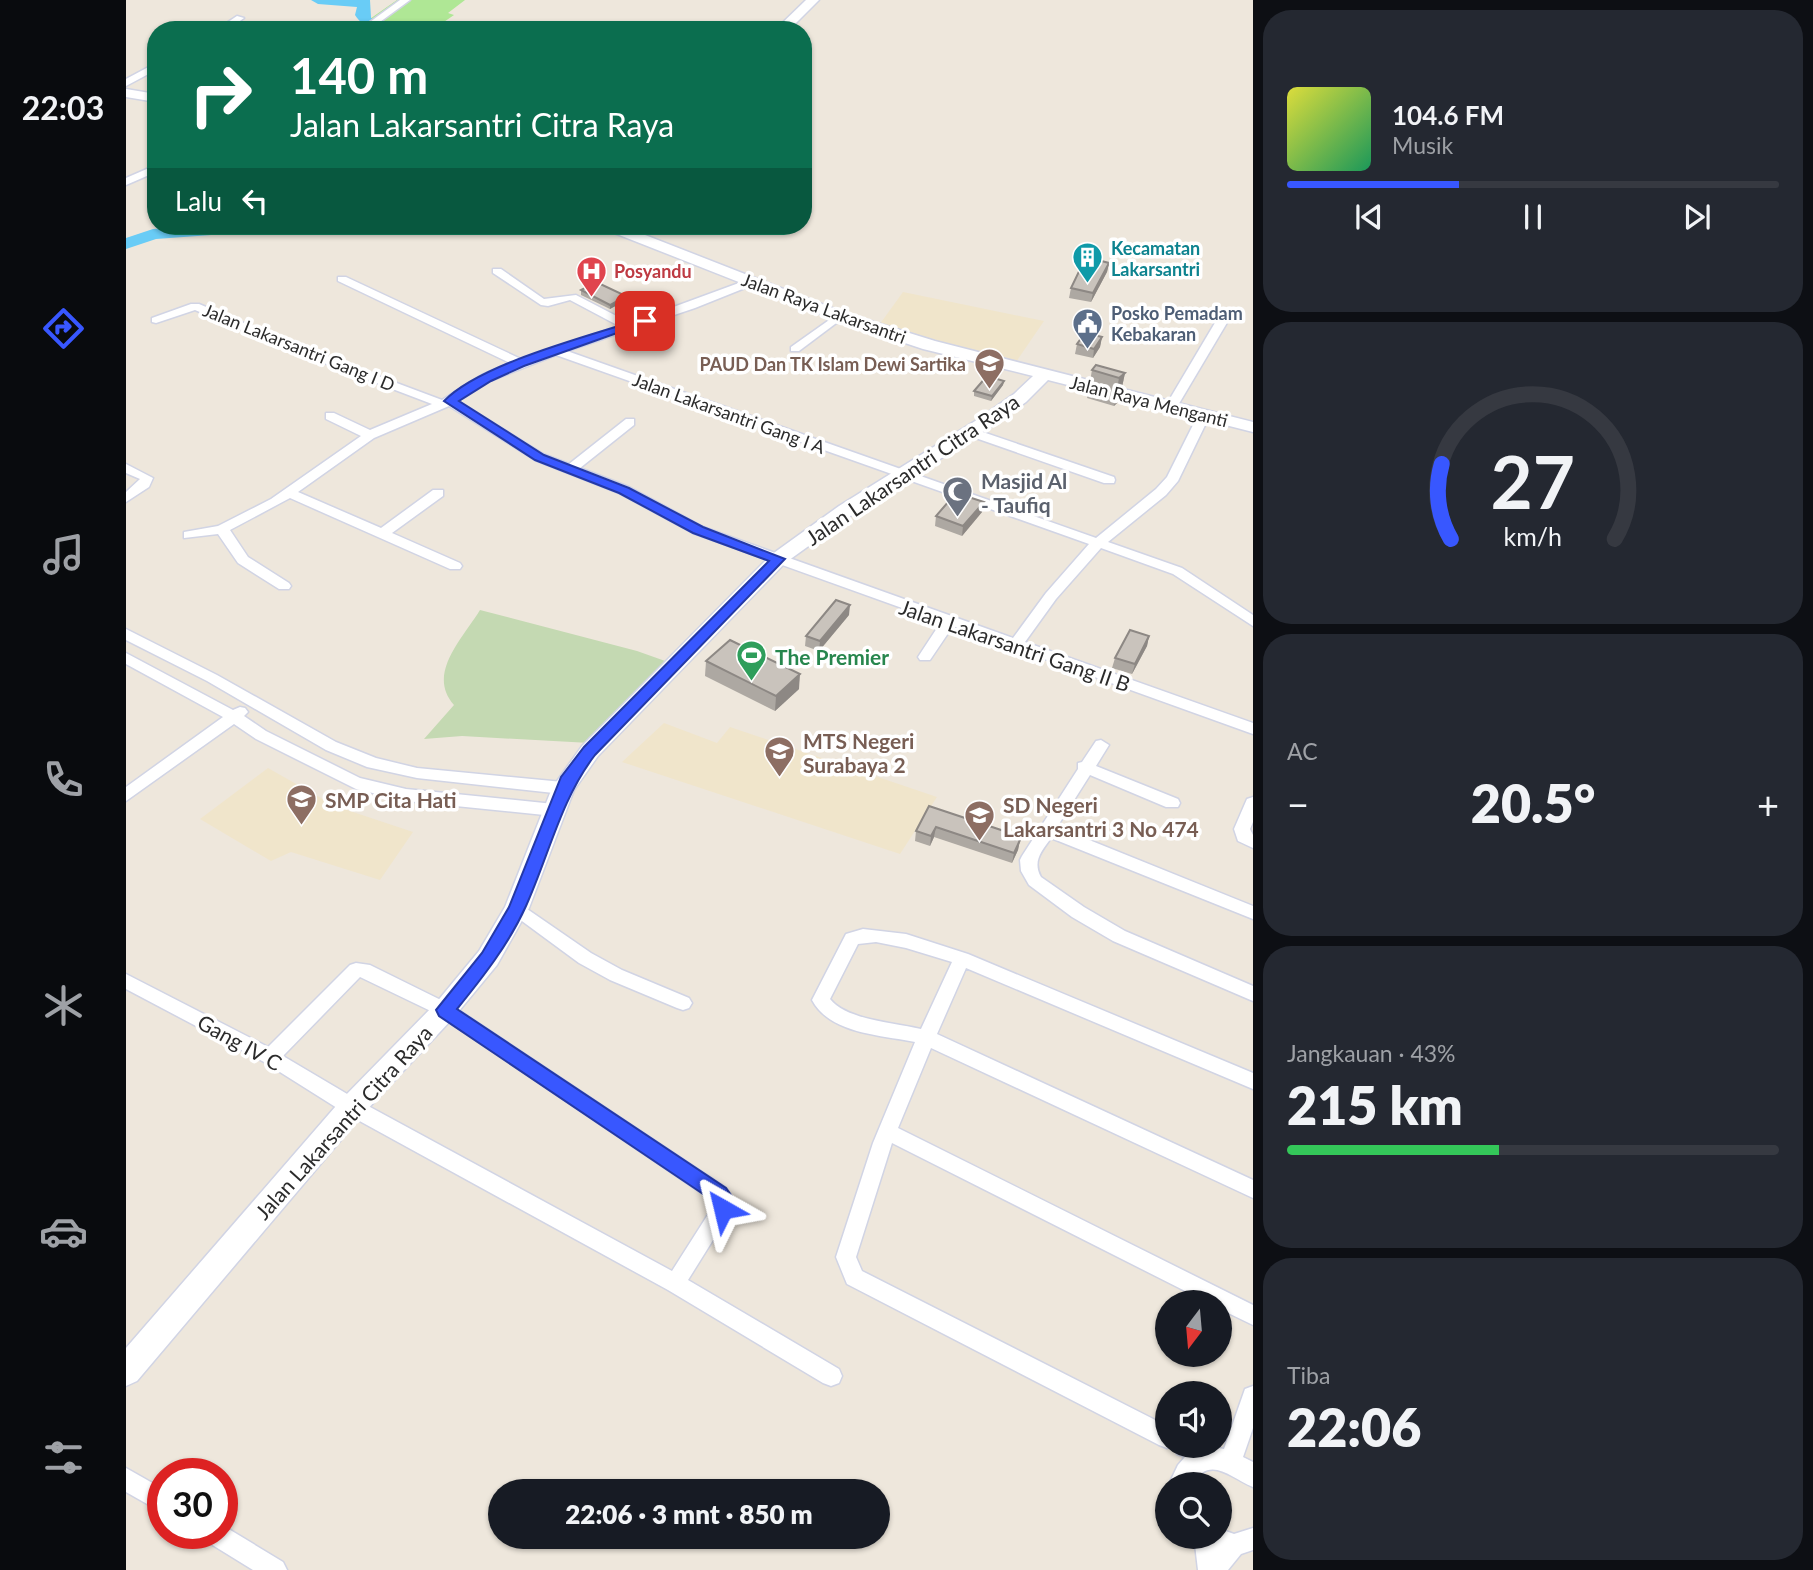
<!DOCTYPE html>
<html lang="id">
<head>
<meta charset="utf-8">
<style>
	body { margin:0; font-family:Lato,sans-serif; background:#242831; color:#f1f3f6; height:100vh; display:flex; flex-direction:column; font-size:26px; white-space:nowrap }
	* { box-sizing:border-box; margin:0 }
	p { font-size:23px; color:#9ea1a6 }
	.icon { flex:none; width:38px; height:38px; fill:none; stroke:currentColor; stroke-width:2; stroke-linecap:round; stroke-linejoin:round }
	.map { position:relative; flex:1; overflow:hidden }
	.drawer { display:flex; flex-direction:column; gap:10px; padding:10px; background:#0d0f14; width:560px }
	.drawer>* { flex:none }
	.top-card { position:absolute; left:21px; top:21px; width:665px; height:214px; border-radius:28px; box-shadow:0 2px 5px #0004; background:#0b6e4f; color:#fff; overflow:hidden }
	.needle { width:46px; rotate:196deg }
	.fabs { position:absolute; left:1029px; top:1290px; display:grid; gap:14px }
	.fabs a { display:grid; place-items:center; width:77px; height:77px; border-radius:50%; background:#171b24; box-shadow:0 2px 5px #0004; font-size:35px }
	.speed { position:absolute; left:21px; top:1458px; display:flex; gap:14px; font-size:35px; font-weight:700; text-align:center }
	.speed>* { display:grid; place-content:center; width:91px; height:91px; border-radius:50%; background:#171b24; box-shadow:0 2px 5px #0004; line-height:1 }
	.speed .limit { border:10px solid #d22; background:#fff; color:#111 }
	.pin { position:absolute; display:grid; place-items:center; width:60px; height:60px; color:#fff; margin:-30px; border-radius:14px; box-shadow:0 4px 10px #0006 }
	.me { position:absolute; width:77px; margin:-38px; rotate:323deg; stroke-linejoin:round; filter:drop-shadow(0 0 5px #0008) }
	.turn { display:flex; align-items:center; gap:24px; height:147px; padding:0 28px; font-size:32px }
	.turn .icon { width:91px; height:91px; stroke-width:2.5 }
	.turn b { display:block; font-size:49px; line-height:60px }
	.then { display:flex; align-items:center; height:66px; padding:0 28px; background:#0003; gap:14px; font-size:26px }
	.big { font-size:52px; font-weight:800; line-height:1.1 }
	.drawer .widget { flex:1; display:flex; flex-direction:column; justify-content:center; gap:10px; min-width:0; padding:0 24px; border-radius:28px; background:#242831 }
	.drawer .dial { align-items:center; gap:0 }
	.dial svg { height:182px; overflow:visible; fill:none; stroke:#363941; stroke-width:7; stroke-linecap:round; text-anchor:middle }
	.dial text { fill:#f1f3f6; stroke:none }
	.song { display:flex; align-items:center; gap:21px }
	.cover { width:84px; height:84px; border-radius:10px; background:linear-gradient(135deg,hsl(60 70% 55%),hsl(150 70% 35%)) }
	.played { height:7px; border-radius:4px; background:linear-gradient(90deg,#3857ff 35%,#363941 35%) }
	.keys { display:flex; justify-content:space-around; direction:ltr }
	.heat { display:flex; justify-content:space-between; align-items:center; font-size:38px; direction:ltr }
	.charge { height:10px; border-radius:5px; background:linear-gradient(90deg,#34c759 43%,#363941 0) }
	.trip { position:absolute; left:362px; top:1479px; width:402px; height:70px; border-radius:35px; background:#171b24; box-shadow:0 2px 5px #0004; font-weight:800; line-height:70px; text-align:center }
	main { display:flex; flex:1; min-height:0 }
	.dock { display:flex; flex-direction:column; width:126px; justify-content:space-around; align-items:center; background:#090b0e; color:#9ea1a6 }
	.dock .icon { width:49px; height:49px }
	.dock .selected { color:#3857ff }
	.dock b { font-size:32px; color:#f1f3f6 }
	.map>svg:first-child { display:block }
	.education { fill:#f0e5cb }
	.green { fill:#afe795 }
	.cemetery { fill:#c4d9b2 }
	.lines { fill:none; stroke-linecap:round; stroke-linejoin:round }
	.river { fill:#69ccf6; fill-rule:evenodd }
	.street-casing { stroke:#d1d4e4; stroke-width:3 }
	.secondary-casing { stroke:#d1d4e4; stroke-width:3 }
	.street { fill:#fff; fill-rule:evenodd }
	.secondary { fill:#fff; fill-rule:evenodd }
	.wall { fill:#ada8a2 }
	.shaded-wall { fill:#8d8884 }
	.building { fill:#c9c3bc; stroke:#8d8884; stroke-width:2 }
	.route { fill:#3857ff; stroke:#2439a6; stroke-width:2 }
	.labels { text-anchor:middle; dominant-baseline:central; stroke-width:7; stroke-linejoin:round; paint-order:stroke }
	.far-culture-label { font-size:18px; font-weight:bold; fill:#0d838f; stroke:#fff; text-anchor:start }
	.far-health-label { font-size:18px; font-weight:bold; fill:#be3a42; stroke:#fff; text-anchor:start }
	.far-street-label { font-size:18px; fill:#2b2b2b; stroke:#fff }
	.far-service-label { font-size:18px; font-weight:bold; fill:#4e5e75; stroke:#fff; text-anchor:start }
	.far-education-label { font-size:18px; font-weight:bold; fill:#785e54; stroke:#fff; text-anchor:end }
	.street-label { font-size:21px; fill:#2b2b2b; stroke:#fff }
	.worship-label { font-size:21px; font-weight:bold; fill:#5b616d; stroke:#fff; text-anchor:start }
	.leisure-label { font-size:21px; font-weight:bold; fill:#27864d; stroke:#fff; text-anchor:start }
	.education-label { font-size:21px; font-weight:bold; fill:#785e54; stroke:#fff; text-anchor:start }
</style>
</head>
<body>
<main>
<nav class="dock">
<b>22:03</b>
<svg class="icon selected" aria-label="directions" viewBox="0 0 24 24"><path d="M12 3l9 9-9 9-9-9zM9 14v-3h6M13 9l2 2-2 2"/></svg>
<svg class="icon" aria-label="music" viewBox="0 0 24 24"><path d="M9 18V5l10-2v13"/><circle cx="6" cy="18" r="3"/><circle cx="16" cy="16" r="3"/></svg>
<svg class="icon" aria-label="phone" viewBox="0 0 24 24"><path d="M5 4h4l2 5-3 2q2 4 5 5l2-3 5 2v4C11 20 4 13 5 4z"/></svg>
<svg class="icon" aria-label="climate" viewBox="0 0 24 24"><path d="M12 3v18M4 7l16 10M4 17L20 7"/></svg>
<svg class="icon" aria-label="car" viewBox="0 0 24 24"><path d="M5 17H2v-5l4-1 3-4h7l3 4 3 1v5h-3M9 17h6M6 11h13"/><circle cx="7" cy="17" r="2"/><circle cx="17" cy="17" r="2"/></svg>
<svg class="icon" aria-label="filters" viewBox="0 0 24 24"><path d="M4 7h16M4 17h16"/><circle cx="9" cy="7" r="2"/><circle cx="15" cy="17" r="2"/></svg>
</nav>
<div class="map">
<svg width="1127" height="1570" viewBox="0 0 1127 1570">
	<rect width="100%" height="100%" fill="#eee7dc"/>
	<!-- education -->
	<g class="education">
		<polygon points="777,292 918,321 888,365 751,328"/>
		<polygon points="538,723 591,743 604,727 811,797 774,854 496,762"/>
		<polygon points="142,768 209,806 287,832 254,880 165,852 145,861 74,819"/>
	</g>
	<!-- green -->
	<polygon class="green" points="271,0 339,0 322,13 328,15 315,24 345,30 228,30"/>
	<!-- cemetery -->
	<path class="cemetery" d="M354,610L511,651L542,662L464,743L336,736L298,739L328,705C300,674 337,638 354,610Z"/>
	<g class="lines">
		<!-- river -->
		<g class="river">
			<path d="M185,0H244L245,18L269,30C252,30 239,30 229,15L231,7L192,4Z"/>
			<polygon points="68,226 148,226 139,231 30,239 0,249 0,238 27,229"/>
		</g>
		<defs>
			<g id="street">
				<polygon points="274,0 284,0 243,30 233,30"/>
				<polygon points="111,16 118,18 101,30 90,30"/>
				<polygon points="30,63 30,70 0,86 0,79"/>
				<polygon points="30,165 30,172 0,185 0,178"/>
				<path d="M367,269H375L418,299L450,295L504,323L621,280H629V284L569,308L441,351L970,538L1030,489L1041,477L1072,415L1074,412H1082L1084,415L1052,481L1040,495L982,542L1056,568L1127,615V626L1047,574L975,548L930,599L899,642L1127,723V734L827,626L804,660H794L792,657L815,622L567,533L493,493L409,460L323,406L248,438L172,492L255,528L307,490H317V496L266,533L334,563L336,566L334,569H324L164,498L104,530L122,557L163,583L165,586L163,589H153L112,563L92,534L58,538V532L92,526L145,499L235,436L200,419V413H208L244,430L306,404L164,350L69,310L30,323L26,322V318L65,304H73L172,346L316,400L356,375L384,363L212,281V277H220L395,359L493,326L444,300L422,306L415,305L367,273ZM430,355L963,544L920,593L887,638L577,527L503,487L454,468L508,425V419H500L443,464L417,454L332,401L364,381Z"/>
				<polygon points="713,313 719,316 717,318 673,351 665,351 665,347"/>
				<polygon points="1099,313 1105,316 1051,407 1049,410 1041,410 1039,407 1093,316"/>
				<polygon points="845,428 988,477 989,480 988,483 978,483 841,435 839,432"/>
				<polygon points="0,464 27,478 23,487 0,502 0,492 14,479 0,473"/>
				<polygon points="0,629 91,675 210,742 250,758 291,768 437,782 445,788 437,794 291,778 241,767 200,750 81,681 0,640"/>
				<polygon points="0,653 107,710 114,707 119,708 122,712 118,716 140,731 234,778 280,789 428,804 436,810 428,816 280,801 230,789 130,739 108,724 0,801 0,787 97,717 0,664"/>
				<path d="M975,740L983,745L970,766L1052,799L1054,803L1052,807H1040L964,775L931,827L1127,906V919L925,838C916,851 906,861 915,877L958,907L999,931L1127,986V1001L987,941L946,917L903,885L895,871L894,860L896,856L952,769V763L956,762L970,741Z"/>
				<polygon points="1127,797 1127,822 1124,829 1127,835 1127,848 1112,841 1108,829 1121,799"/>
				<polygon points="391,902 465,953 496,970 563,998 566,1003 563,1008 557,1010 551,1008 484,980 453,963 385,913 383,908 385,903"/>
				<path d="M737,929L780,934L842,954L1127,1073V1089L840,968L811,1034L1127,1180V1198L805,1048L772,1128L1127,1305V1325L1094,1309V1302H1081L766,1143L730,1257L736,1271L1041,1426V1446H1046L1041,1448L1033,1445L721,1284L710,1257L747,1143L789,1042C755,1035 704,1034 686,1000L720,934ZM750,942L780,948L826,962L795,1029C770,1023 720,1020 704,999L732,944Z"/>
				<path d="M230,963L244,965L325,1005L600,1188L609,1201L607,1208L562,1280L713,1369L716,1376L713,1383L705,1386L697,1383L542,1290L219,1113L138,1062L0,989V974L142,1047L224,965ZM234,977L313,1015L586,1200L588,1205L546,1271L233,1101L157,1056Z"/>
				<path d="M1127,1386V1428L1117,1457L1127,1462V1487C1105,1478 1084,1454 1066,1484H1043L1052,1465L1059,1457L1051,1454L1048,1446H1081L1098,1449L1119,1389Z"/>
				<polygon points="0,1468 37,1489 37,1513 0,1492"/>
				<polygon points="96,1525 157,1562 161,1570 127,1570 80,1541 77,1533 96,1533"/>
				<polygon points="1127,1528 1127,1550 1115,1554 1102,1570 1072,1570 1068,1536 1094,1536 1094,1529 1108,1534"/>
			</g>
			<g id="secondary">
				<polygon points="680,0 693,0 663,30 649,30"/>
				<polygon points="0,89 30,94 30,102 0,97"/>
				<polygon points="475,226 496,226 719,313 809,341 1127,422 1127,432 922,380 900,402 866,426 727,514 659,563 472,756 448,790 403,908 371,965 328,1017 236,1115 11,1381 0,1386 0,1348 216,1099 310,1003 353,951 379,907 426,788 456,746 645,555 713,506 854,418 888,394 907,376 797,349 707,319 478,229"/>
			</g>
		</defs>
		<!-- street casing -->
		<use href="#street" class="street-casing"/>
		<!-- secondary casing -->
		<use href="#secondary" class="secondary-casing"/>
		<!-- street -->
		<use href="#street" class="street"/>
		<!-- secondary -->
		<use href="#secondary" class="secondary"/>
	</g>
	<!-- wall -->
	<g class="wall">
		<polygon points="983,263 981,272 965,302 943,298 945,288"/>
		<polygon points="455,290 500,300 484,309 455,295"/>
		<polygon points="976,337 974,347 967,358 949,354 951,344"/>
		<polygon points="966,370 999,373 993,401 988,406 961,398"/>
		<polygon points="878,381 877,385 865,401 848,396 848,391"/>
		<polygon points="856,512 836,536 809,526 810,516"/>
		<polygon points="723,615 693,651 679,646 680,636"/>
		<polygon points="1023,636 1021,646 1006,674 986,668 989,658"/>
		<polygon points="580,661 673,689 649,711 579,676"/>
		<polygon points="803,806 890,835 889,839 894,840 892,850 886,863 808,837 804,846 789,841 790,831"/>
	</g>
	<!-- shaded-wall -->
	<g class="shaded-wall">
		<polygon points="983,263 981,272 965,302 967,293"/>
		<polygon points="500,296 500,300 484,309 484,305"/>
		<polygon points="976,337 974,347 967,358 968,349"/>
		<polygon points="999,373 993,401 988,406 993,378"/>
		<polygon points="878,381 877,385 865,401 866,396"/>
		<polygon points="858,502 856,512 836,536 837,526"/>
		<polygon points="724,605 723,615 693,651 694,641"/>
		<polygon points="1023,636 1021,646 1006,674 1009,664"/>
		<polygon points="674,674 673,689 649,711 650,696"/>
		<polygon points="810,827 808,837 804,846 805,836"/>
		<polygon points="894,840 892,850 886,863 888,853"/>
	</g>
	<!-- building -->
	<g class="building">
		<polygon points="960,257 983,263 967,293 945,288"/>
		<polygon points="470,282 500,296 484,305 455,290"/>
		<polygon points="959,333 976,337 968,349 951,344"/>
		<polygon points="970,365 999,373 993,378 966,370"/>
		<polygon points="861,376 878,381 866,396 848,391"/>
		<polygon points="830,493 858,502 837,526 810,516"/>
		<polygon points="710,600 724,605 694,641 680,636"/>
		<polygon points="1004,630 1023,636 1009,664 989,658"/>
		<polygon points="604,640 674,674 650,696 580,661"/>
		<polygon points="803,806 890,835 889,838 894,840 888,853 810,827 805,836 790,831"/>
	</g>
	<!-- route -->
	<path class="route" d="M515,319L525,321L398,366L365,381L333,401L418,455L503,488L577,527L659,559L469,755C435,799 423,855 400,906C383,944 357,977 331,1009L600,1188L609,1201L604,1215L597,1217L590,1215L586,1200L313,1016L310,1010L356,953L383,907L435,777L458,747L643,561L567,533L493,493L409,460L318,401C355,363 463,336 515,319Z"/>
	<!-- icons -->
	<defs>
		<symbol id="building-pin" viewBox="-11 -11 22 30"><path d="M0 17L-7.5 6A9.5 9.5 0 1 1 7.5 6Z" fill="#0f9aa8" stroke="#fff"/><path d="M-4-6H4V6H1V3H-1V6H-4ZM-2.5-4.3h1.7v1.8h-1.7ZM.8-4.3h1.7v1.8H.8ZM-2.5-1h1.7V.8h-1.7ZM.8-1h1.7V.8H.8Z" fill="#fff"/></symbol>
		<symbol id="hospital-pin" viewBox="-11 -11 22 30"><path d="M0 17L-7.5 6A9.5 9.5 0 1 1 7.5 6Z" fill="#e0444e" stroke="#fff"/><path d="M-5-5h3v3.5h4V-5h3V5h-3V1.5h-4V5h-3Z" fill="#fff"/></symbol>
		<symbol id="civic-pin" viewBox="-11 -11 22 30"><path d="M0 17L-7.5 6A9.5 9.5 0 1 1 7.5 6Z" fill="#5c6f8a" stroke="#fff"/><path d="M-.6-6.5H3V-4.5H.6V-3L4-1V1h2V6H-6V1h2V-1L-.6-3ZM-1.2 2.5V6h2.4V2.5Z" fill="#fff"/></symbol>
		<symbol id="school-pin" viewBox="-11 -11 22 30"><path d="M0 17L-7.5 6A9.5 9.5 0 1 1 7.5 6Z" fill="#8d6e63" stroke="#fff"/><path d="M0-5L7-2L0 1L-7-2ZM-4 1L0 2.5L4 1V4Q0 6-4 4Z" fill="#fff"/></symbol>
		<symbol id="mosque-pin" viewBox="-11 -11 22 30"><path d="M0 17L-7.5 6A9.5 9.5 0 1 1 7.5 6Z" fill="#6b7280" stroke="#fff"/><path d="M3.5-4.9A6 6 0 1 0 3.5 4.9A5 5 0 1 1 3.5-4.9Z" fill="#fff"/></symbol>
		<symbol id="stadium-pin" viewBox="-11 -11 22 30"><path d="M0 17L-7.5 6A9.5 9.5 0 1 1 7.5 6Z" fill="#2e9e5b" stroke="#fff"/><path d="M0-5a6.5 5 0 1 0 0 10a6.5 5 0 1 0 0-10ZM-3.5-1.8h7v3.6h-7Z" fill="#fff"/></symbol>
	</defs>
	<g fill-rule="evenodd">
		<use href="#building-pin" x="944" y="240" width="35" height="47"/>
		<use href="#hospital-pin" x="448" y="254" width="35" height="47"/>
		<use href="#civic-pin" x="944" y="306" width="35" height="47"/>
		<use href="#school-pin" x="846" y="346" width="35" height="47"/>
		<use href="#mosque-pin" x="814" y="474" width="35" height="47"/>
		<use href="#stadium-pin" x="608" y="638" width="35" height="47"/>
		<use href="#school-pin" x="636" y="734" width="35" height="47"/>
		<use href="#school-pin" x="158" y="782" width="35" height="47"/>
		<use href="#school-pin" x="836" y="798" width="35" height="47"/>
	</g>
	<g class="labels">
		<!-- far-culture labels -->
		<g class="far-culture-label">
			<text x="985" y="248">Kecamatan<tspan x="985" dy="21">Lakarsantri</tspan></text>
		</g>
		<!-- far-health labels -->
		<g class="far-health-label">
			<text x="488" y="271">Posyandu</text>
		</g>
		<!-- far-street labels -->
		<g class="far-street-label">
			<text transform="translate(698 308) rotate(20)">Jalan Raya Lakarsantri</text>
			<text transform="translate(173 347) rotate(22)">Jalan Lakarsantri Gang I D</text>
			<text transform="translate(1023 401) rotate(14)">Jalan Raya Menganti</text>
			<text transform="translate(603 413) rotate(20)">Jalan Lakarsantri Gang I A</text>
		</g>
		<!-- far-service labels -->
		<g class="far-service-label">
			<text x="985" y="313">Posko Pemadam<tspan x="985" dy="21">Kebakaran</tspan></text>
		</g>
		<!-- far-education labels -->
		<g class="far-education-label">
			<text x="840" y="364">PAUD Dan TK Islam Dewi Sartika</text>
		</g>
		<!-- street labels -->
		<g class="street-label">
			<text transform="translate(786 469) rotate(-34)">Jalan Lakarsantri Citra Raya</text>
			<text transform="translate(889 645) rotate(19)">Jalan Lakarsantri Gang II B</text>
			<text transform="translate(114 1042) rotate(29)">Gang IV C</text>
			<text transform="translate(217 1122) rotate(-48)">Jalan Lakarsantri Citra Raya</text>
		</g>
		<!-- worship labels -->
		<g class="worship-label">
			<text x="855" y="480">Masjid Al<tspan x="855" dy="24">- Taufiq</tspan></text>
		</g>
		<!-- leisure labels -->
		<g class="leisure-label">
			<text x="649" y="656">The Premier</text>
		</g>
		<!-- education labels -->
		<g class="education-label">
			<text x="677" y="740">MTS Negeri<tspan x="677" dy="24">Surabaya 2</tspan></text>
			<text x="199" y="799">SMP Cita Hati</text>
			<text x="877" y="804">SD Negeri<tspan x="877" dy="24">Lakarsantri 3 No 474</tspan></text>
		</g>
	</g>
</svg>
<div class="fabs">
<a><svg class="needle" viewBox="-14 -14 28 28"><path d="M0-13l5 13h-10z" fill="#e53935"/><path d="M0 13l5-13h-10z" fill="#9ea1a6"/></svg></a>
<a><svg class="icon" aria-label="sound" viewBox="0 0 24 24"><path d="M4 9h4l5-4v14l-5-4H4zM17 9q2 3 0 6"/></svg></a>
<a><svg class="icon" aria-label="search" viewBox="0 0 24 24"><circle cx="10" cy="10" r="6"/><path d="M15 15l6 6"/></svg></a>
</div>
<div class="speed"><div class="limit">30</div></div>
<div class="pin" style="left:519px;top:321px;background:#d93025"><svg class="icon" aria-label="arrive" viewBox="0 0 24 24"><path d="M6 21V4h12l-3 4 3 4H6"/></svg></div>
<svg class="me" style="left:597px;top:1209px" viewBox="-20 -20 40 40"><path d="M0-17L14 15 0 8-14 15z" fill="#3857ff" stroke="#fff" stroke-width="4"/></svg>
<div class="trip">22:06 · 3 mnt · 850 m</div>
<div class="top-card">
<div class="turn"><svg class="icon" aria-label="right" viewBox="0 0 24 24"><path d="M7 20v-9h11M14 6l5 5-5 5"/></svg><div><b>140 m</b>Jalan Lakarsantri Citra Raya</div></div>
<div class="then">Lalu<svg class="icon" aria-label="left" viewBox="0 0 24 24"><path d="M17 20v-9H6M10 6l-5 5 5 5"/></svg></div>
</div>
</div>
<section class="drawer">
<div class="widget">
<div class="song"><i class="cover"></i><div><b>104.6 FM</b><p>Musik</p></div></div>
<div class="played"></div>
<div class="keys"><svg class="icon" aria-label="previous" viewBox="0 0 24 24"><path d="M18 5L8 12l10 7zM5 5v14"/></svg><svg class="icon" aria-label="pause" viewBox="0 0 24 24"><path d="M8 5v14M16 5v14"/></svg><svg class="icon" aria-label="next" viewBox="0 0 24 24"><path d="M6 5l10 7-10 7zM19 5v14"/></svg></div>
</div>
<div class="widget dial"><svg viewBox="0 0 100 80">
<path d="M14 69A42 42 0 1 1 86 69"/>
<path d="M14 69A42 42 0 0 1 10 36" stroke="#3857ff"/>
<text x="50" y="56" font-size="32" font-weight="700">27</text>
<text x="50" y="72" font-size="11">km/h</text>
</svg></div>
<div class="widget"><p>AC</p>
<div class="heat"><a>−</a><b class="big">20.5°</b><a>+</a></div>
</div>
<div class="widget"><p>Jangkauan · 43%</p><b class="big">215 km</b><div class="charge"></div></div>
<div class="widget"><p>Tiba</p><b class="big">22:06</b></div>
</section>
</main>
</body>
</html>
